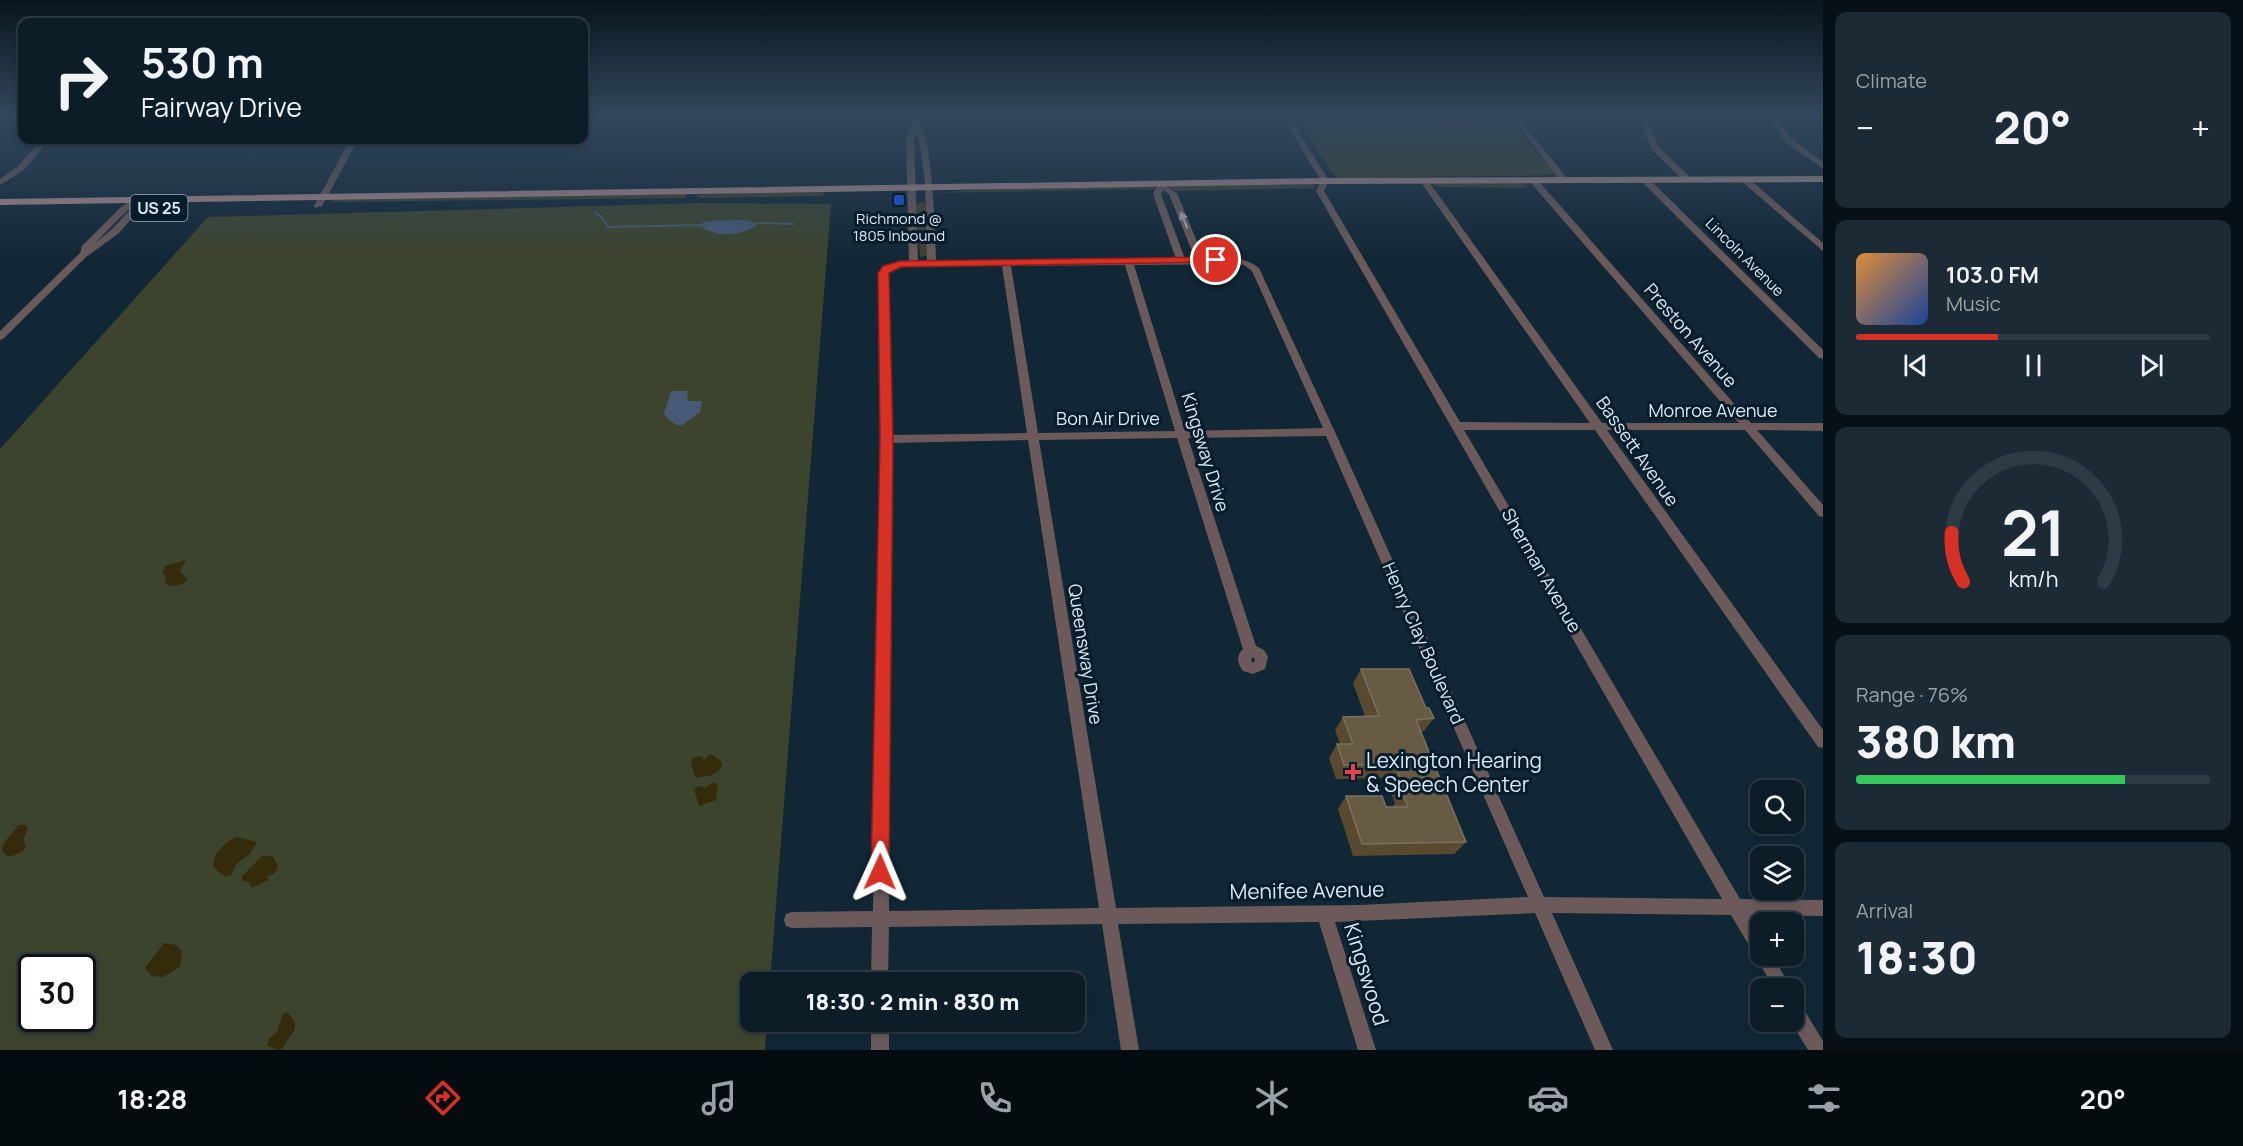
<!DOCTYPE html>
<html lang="en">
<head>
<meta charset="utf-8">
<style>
	body { margin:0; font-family:Manrope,sans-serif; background:#1b2a34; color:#f1f3f6; height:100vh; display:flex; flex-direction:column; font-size:22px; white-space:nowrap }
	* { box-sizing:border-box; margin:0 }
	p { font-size:20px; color:#9aa2a8 }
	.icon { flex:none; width:33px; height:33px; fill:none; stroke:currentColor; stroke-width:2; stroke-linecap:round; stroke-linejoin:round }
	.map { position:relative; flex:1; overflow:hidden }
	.details { display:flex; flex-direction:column; gap:12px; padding:12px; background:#071016; width:420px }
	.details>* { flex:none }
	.banner { position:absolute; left:18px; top:18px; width:570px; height:126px; border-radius:12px; box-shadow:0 3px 9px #0003,0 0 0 2px #2d3b45; background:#0d1d28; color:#f1f3f6; overflow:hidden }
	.controls { position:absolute; left:1750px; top:780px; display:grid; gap:12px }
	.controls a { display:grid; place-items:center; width:54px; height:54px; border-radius:12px; background:#0d1d28; box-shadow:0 3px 9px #0003,0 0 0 2px #2d3b45; font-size:30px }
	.speed { position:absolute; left:18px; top:954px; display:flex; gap:12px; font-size:30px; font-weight:700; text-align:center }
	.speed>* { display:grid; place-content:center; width:78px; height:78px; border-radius:50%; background:#0d1d28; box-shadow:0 3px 9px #0003,0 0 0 2px #2d3b45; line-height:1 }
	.speed .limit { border:3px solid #111; border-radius:9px; background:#fff; color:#111 }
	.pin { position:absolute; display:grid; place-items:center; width:51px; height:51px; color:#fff; margin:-26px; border:3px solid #fff; border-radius:50%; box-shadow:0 2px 6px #0007 }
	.me { position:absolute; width:66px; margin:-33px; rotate:1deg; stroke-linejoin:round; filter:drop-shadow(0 0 4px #0008) }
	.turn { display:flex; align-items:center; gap:21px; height:126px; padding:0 24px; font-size:27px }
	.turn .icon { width:78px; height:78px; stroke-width:2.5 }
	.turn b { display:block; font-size:42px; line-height:51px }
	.big { font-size:45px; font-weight:800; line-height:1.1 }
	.details .tile { flex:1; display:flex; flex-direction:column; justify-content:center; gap:9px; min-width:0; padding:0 21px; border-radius:12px; background:#1b2a34 }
	.details .dial { align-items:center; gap:0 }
	.dial svg { height:156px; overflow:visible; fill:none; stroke:#2d3b45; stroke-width:7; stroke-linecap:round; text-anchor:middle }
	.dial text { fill:#f1f3f6; stroke:none }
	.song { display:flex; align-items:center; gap:18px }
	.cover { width:72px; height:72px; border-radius:9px; background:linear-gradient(135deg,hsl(30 70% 55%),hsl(220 70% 35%)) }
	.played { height:6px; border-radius:3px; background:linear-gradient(90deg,#d93025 40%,#2d3b45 40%) }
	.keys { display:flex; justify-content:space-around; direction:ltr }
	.heat { display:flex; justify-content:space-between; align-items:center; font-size:33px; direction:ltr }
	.charge { height:9px; border-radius:4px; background:linear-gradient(90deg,#34c759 76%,#2d3b45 0) }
	.trip { position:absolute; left:740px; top:972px; width:345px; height:60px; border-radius:12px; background:#0d1d28; box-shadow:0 3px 9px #0003,0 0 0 2px #2d3b45; font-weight:800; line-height:60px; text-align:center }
	.tab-bar { display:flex; height:96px; justify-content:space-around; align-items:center; background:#050c10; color:#9aa2a8 }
	.tab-bar .icon { width:42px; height:42px }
	.tab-bar .on { color:#d93025 }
	.tab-bar b { font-size:27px; color:#f1f3f6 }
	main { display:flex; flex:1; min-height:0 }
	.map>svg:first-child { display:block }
	.green { fill:#3d442e; fill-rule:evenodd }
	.sand { fill:#332b0a }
	.water { fill:#475975 }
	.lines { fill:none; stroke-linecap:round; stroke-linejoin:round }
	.stream { stroke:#475975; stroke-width:2 }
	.minor { fill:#6c5a5a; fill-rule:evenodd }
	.major { fill:#b38f90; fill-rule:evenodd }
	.wall { fill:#594a2f }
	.building { fill:#675b44; stroke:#79715f; stroke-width:1.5 }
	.oneway { fill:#a9a9ae }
	.route { fill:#d93025; stroke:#8d1f18; stroke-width:1.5 }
	.transit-dot { fill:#1a4fb4; stroke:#071d2c; stroke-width:2 }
	.health-dot { fill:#e0444e; stroke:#071d2c; stroke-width:2 }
	.labels { text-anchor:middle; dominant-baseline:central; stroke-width:6; stroke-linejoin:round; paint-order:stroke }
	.far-poi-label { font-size:15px; fill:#dbe9f3; stroke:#071d2c }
	.far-street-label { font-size:15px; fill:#dbe9f3; stroke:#071d2c }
	.shield { fill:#071d2c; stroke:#9bacb7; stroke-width:1.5 }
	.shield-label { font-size:16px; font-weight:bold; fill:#dbe9f3 }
	.street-label { font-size:18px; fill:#dbe9f3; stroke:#071d2c }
	.near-poi-label { font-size:21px; fill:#dbe9f3; stroke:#071d2c; text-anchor:start }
	.near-street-label { font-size:21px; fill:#dbe9f3; stroke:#071d2c }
</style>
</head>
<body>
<main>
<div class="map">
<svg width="1823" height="1050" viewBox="0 0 1823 1050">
	<rect width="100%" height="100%" fill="#112736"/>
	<!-- green -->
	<g class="green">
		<polygon points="1295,116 1508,116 1555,175 1339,178 1333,174"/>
		<polygon points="1434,183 1524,183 1528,186 1522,188 1437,187 1433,184"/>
		<polygon points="1312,184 1316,188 1176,191 1169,188 1172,186"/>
		<polygon points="1152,186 1156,189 933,193 999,188"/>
		<polygon points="823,191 824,194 821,196 700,198 695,195"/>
		<polygon points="687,194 685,198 330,202 334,199"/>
		<polygon points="922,202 925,203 928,255 920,257 916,204"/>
		<path d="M699,203L831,204L770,982H750V1022H767L765,1050H0V449L208,217ZM32,968H82V1018H32Z"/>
	</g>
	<!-- sand -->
	<g class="sand">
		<polygon points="186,560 180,571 188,580 180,585 170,586 165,582 165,575 162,575 165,566"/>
		<path d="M710,754L720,760L722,765C719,776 706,776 696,778L691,765L692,758L701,756L704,760Z"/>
		<polygon points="713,783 718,784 716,800 699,806 694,789 701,786 704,788"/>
		<path d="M18,825H26L28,829L23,840L26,847L22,852L9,857L2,851C2,840 13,835 18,825Z"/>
		<path d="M237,837L257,842L250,854L236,864L231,875L225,877C223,874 216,871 214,867C210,855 228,840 237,837Z"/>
		<polygon points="263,855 273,857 278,866 275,873 267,877 269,880 252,888 249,882 242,881 242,876"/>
		<polygon points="164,943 176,945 182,951 180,967 163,977 152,976 145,968"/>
		<polygon points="287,1012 295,1022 295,1029 282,1049 277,1050 267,1045 269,1039 277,1032 283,1014"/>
	</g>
	<!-- water -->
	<g class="water">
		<path d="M744,220L758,223C747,236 715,238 702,227V223L707,221Z"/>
		<path d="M671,391H688L687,401H702L700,413C682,422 682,435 664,414Z"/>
	</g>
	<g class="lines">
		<!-- stream -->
		<g class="stream">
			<polyline points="596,212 595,214 600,215 608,227 702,225"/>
			<polyline points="758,223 794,224"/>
		</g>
		<!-- minor -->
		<g class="minor">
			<path d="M911,116H980L976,118H918C919,132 926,133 927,144C933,183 935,222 936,261L1176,259L1153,194L1158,183H1161L1177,193L1204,259C1224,258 1243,255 1259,268L1335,432L1544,897L1722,899L1316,191L1321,181L1282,116H1289L1329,181L1324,191L1460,422L1590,423L1420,181L1424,179H1427L1602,423H1739L1530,182V178H1536L1751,423H1823V431L1757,430L1823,505V517L1819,516L1745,430H1607L1823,730V748L1818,747L1595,430H1464L1740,899L1823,900V916L1750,915L1761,935V956H1773L1791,988H1774L1731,915L1552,913L1613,1050H1595L1535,913L1335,922L1376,1050H1358L1319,922L1118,924L1139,1050H1121L1102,924L889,927L888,982H871L872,927L792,928L786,926L784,920L786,914L792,912L873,911L880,439L878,273C886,264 898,261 909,261L906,139L911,129ZM916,135L919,139L925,182L927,261H918L914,139ZM1163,190L1169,194L1195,259H1185L1161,194ZM1237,264L1244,265L1252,271L1323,428L1185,431L1134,265ZM1125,265L1175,431L1038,433L1011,266ZM1002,266L1027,433L891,435L888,274L901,267ZM1326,436L1528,897L1360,905L1116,908L1039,440L1177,438L1243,649C1236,656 1237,663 1243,671L1253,674L1265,669L1268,657L1264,650L1256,646L1188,438ZM1028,440L1099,908L889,911L891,443ZM1253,657L1255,660L1253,663L1251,660Z"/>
			<polygon points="1511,116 1517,116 1567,178 1567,182 1561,182"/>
			<polygon points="1639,116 1645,116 1658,146 1690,177 1690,181 1684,181 1651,149"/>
			<polygon points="1768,116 1774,116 1792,139 1823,162 1823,168 1786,143"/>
			<polygon points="41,140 49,140 24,170 0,185 0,179 18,166"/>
			<polygon points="350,140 358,140 322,206 315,208 314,206"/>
			<polygon points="1741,177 1747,177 1823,243 1823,251 1741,181"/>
			<polygon points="1642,178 1648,178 1823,350 1823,359 1819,358 1642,182"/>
			<path d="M136,198L143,200L133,217L119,233L86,257L3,339L0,340V331L80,253L82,246L121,207ZM131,209L112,229L93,245L127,211Z"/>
			<polygon points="1794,1000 1800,1003 1823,1041 1823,1050 1808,1050 1791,1022 1794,1022"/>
			<rect x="871" y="1022" width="18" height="28"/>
		</g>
		<!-- major -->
		<polygon class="major" points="1823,176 1823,182 1325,184 0,205 0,199 1325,178"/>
	</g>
	<!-- wall -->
	<g class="wall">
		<polygon points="1441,116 1468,116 1464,124 1449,124 1444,116"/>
		<polygon points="1361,669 1426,708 1434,718 1424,731 1421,732 1466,842 1454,854 1353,856 1338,809 1346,796 1386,807 1393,807 1393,806 1395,803 1385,778 1336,779 1329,758 1337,744 1340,744 1335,730 1343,717 1365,716 1353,683"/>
	</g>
	<!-- building -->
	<polygon class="building" points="1361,669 1409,669 1426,708 1429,708 1434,718 1416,720 1466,842 1362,844 1346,796 1382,796 1386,807 1408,807 1402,793 1406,793 1395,765 1344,765 1337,744 1353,744 1343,717 1379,716"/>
	<!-- one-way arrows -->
	<defs><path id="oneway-solid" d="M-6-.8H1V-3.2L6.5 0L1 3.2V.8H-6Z" transform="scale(1.5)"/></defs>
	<use class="oneway" href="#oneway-solid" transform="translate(1184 220) rotate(-112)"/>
	<!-- sky -->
	<linearGradient id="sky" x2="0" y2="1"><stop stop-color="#09151e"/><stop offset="0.44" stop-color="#32475d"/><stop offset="1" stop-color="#32475d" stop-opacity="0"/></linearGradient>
	<rect width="1823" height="262" fill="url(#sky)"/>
	<!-- route -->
	<polygon class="route" points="1216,257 1221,260 1219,262 901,267 889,273 893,439 889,872 887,879 880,881 874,879 871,872 880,439 878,273 883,266 900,261"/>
	<!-- markers -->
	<rect class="transit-dot" x="893" y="194" width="12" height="12" rx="3"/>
	<path class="health-dot" d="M1350 763h6v6h6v6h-6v6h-6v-6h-6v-6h6z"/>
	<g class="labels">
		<!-- far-poi labels -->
		<g class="far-poi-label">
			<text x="899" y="218">Richmond @<tspan x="899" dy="17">1805 Inbound</tspan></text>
		</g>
		<!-- far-street labels -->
		<g class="far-street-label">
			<text transform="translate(1745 257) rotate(45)">Lincoln Avenue</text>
		</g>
		<!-- shield labels -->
		<rect class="shield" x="130.5" y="195" width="57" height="26" rx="4.5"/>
		<g class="shield-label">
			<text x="159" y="208">US 25</text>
		</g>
		<!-- street labels -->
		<g class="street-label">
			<text transform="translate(1691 335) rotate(49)">Preston Avenue</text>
			<text x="1713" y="410">Monroe Avenue</text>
			<text x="1108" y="418">Bon Air Drive</text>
			<text transform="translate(1638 451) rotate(55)">Bassett Avenue</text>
			<text transform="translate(1206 452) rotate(73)">Kingsway Drive</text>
			<text transform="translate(1542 570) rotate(60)">Sherman Avenue</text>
			<text transform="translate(1424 643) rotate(66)">Henry Clay Boulevard</text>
			<text transform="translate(1086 654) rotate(81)">Queensway Drive</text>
		</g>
		<!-- near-poi labels -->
		<g class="near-poi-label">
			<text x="1366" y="760">Lexington Hearing<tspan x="1366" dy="24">&amp; Speech Center</tspan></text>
		</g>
		<!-- near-street labels -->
		<g class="near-street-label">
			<text transform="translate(1307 890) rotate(-1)">Menifee Avenue</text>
			<text transform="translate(1367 974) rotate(73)">Kingswood</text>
		</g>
	</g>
</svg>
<div class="controls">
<a><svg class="icon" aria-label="search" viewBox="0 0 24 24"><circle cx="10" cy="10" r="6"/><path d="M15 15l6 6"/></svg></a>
<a><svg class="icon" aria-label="layers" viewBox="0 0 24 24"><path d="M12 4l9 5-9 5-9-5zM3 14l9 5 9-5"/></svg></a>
<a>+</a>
<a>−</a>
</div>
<div class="speed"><div class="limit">30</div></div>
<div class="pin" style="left:1216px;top:260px;background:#d93025"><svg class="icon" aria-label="arrive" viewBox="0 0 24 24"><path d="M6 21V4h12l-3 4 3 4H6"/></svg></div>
<svg class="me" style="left:880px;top:872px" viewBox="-20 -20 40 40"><path d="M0-17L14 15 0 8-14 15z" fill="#d93025" stroke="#fff" stroke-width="4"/></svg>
<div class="trip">18:30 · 2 min · 830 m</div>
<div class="banner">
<div class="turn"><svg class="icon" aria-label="right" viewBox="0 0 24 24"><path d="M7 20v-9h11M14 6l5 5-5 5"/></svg><div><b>530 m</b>Fairway Drive</div></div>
</div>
</div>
<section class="details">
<div class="tile"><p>Climate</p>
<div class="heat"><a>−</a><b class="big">20°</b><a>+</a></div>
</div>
<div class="tile">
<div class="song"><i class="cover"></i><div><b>103.0 FM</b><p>Music</p></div></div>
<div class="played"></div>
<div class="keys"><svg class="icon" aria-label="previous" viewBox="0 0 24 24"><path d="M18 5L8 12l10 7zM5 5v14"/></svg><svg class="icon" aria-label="pause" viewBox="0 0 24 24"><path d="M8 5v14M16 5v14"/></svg><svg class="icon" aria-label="next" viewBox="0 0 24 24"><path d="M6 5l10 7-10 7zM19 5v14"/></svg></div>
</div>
<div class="tile dial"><svg viewBox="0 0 100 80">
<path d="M14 69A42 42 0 1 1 86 69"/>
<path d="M14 69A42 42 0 0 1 8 44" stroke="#d93025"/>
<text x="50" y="56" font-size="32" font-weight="700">21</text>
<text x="50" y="72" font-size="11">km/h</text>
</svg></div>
<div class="tile"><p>Range · 76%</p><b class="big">380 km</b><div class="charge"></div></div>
<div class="tile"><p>Arrival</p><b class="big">18:30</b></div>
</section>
</main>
<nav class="tab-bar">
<b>18:28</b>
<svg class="icon on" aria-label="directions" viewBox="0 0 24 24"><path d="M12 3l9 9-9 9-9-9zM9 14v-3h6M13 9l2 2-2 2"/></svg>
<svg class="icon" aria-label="music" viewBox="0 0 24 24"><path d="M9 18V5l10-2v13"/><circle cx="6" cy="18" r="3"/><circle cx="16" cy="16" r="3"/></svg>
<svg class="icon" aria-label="phone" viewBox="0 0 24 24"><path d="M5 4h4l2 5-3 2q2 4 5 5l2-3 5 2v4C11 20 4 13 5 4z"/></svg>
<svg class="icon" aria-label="climate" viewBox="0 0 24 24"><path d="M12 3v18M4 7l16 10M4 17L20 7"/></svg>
<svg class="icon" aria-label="car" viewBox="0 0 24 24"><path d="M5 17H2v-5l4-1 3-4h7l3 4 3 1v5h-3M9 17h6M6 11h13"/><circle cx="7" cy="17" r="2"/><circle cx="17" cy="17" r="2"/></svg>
<svg class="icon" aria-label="filters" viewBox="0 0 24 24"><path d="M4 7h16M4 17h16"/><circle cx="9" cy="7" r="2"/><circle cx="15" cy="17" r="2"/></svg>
<b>20°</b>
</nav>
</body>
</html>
